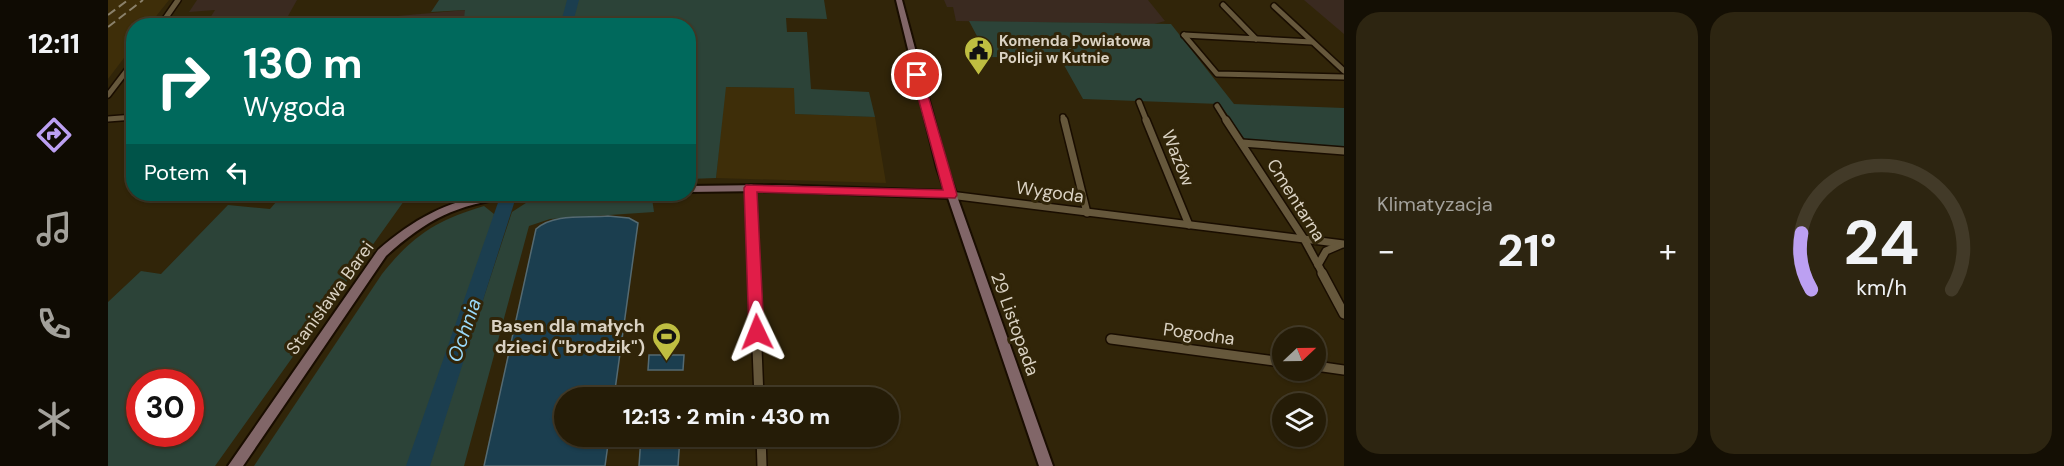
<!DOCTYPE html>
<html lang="pl">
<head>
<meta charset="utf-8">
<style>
	body { margin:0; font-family:"DM Sans",sans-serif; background:#2d2511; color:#f1f3f6; height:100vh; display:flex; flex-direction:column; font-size:22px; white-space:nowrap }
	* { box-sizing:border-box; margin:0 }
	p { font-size:20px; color:#a3a19b }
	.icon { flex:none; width:33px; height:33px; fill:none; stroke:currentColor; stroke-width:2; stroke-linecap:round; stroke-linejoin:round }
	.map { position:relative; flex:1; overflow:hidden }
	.side { display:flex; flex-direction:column; gap:12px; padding:12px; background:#140f04; width:720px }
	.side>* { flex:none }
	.hud { position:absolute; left:18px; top:18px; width:570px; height:183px; border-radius:24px; box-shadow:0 2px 4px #0004,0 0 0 2px #423a28; background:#00695c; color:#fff; overflow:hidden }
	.needle { width:39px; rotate:68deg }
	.buttons { position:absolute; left:1164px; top:327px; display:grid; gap:12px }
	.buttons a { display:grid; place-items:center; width:54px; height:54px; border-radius:50%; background:#251c07; box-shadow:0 2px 4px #0004,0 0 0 2px #423a28; font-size:30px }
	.speed { position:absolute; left:18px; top:369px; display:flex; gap:12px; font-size:30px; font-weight:700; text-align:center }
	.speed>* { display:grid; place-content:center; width:78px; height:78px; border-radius:50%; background:#251c07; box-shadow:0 2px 4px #0004,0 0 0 2px #423a28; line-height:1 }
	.speed .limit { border:9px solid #d22; background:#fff; color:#111 }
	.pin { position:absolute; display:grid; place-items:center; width:51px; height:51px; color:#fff; margin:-26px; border:3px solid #fff; border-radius:50%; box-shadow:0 2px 6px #0007 }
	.me { position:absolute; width:66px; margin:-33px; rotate:358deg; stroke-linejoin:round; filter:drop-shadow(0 0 4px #0008) }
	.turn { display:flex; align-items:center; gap:21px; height:126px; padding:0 18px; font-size:27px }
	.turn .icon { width:78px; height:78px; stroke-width:2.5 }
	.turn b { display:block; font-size:42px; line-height:51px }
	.then { display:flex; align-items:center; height:57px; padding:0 18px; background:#0003; gap:12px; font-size:22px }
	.big { font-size:45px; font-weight:800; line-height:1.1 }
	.side .card { flex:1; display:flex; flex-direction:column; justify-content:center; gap:9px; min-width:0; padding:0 21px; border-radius:24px; background:#2d2511 }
	.side .dial { align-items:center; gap:0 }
	.dial svg { height:156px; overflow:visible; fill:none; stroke:#423a28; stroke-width:7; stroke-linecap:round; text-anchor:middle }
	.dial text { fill:#f1f3f6; stroke:none }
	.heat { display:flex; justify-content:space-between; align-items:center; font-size:33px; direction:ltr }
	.side .tiles { flex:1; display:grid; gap:12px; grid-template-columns:repeat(2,1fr) }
	.trip { position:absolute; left:446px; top:387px; width:345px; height:60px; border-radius:30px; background:#251c07; box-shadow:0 2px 4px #0004,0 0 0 2px #423a28; font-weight:800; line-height:60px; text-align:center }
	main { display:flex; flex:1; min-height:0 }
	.tabs { display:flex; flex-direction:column; width:108px; justify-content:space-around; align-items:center; background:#0f0b03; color:#a3a19b }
	.tabs .icon { width:42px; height:42px }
	.tabs .active { color:#bca0f2 }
	.tabs b { font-size:27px; color:#f1f3f6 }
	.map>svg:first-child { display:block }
	.built { fill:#3e2e09 }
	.industrial { fill:#3a2a20 }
	.green { fill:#2c4338; fill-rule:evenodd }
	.water { fill:#1b3e4f; stroke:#546a72; stroke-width:1.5 }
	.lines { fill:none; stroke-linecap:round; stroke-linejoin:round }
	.river { fill:#1b3e4f; fill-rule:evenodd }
	.street-far2-casing { stroke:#190d00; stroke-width:8 }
	.street-far1-casing { stroke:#190d00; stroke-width:10 }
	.street-casing { stroke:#190d00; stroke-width:12 }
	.secondary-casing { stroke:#190d00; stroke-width:4 }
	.street-far2 { stroke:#66583c; stroke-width:5 }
	.street-far1 { stroke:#66583c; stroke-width:7 }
	.street { stroke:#66583c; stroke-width:9 }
	.secondary { fill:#816668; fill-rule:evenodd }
	.rail { stroke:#8a816b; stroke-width:2; stroke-dasharray:9 4.5; stroke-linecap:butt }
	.route { fill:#e11d48; stroke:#92132f; stroke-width:1.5 }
	.labels { text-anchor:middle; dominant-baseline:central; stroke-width:6; stroke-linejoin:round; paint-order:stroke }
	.far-poi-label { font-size:15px; font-weight:bold; fill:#dad2c3; stroke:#312509; text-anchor:start }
	.street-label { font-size:18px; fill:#dad2c3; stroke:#312509 }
	.poi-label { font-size:18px; font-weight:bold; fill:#dad2c3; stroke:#312509; text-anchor:end }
	.water-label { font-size:20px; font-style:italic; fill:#99d9fa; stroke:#312509 }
</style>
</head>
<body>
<main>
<nav class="tabs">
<b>12:11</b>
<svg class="icon active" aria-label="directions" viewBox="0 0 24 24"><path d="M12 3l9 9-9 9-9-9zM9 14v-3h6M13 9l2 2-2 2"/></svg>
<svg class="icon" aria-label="music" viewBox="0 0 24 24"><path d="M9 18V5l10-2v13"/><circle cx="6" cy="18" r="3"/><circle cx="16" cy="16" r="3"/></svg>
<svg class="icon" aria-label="phone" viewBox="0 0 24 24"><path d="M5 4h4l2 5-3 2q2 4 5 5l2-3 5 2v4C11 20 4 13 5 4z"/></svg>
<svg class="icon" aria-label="climate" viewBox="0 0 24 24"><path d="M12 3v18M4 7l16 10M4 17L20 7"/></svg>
</nav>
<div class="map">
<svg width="1236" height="466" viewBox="0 0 1236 466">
	<rect width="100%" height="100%" fill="#312509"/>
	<!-- built -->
	<g class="built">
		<polygon points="0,0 61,0 41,25 26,26 25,46 0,79"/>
		<polygon points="617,87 687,88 688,114 767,117 778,183 608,178"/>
	</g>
	<!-- industrial -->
	<g class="industrial">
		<polygon points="89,0 189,0 175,25 97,26 107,10 81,12"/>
		<polygon points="836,0 1040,0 1057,21 1046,24 848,21 845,7 839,7"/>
		<polygon points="1196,0 1236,0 1236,34"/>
		<polygon points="358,10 355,25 220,26 221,22"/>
	</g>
	<!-- green -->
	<g class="green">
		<polygon points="331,0 461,0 461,1 454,25 355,26 357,10 323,12"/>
		<polygon points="469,0 716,0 719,19 678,18 679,32 699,32 703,89 761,92 767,117 687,114 686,88 618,87 608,178 581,179 580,26 461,25"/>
		<polygon points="861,21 1063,24 1126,104 1236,108 1236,148 1138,141 1112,104 975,99 952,58 880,57"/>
		<path d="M175,194H206L296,201L107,466H0V302L33,271L53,274L120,205L162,209ZM32,382H82V434H32Z"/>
		<polygon points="544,198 546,212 442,219 421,226 356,466 320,466 404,212 421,201"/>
		<path d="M376,206L386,214L385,224L303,466H146L274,274C305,235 329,220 376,206Z"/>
	</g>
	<!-- water -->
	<g class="water">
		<path d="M500,216L521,218L530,223L506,397L456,398V436L501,437L497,466H376L428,229C445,213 478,218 500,216Z"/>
		<polygon points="541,355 576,355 575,370 540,370"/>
		<polygon points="533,437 572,437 570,466 531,466"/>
	</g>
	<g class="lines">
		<!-- river -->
		<g class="river">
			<polygon points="459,0 471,0 464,26 452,26"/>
			<polygon points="393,194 409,194 322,466 298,466"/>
		</g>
		<defs>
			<g id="street-far2">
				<polyline points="1115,5 1148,39"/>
				<polyline points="1166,6 1236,71"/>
				<polyline points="52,26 70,0"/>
				<polyline points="1076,35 1109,74 1236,77"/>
				<polyline points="1076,35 1204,42"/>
				<polyline points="0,95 26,61"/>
				<polyline points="1031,102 1039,122"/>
				<polyline points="1109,106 1119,122"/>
				<polyline points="955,117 956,122"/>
				<polyline points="0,119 26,117"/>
			</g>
			<g id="street-far1">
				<polyline points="956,120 979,213"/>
				<polyline points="1038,120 1081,225"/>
				<polyline points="1118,120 1196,239 1215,274"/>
				<polyline points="1134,143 1236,151"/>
				<polyline points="643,188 646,274"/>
				<polyline points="842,195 1236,244"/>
				<polyline points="1210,265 1218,251 1232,245"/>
			</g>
			<g id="street">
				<polyline points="646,273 651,398"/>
				<polyline points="1214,273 1236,314"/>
				<polyline points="1003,339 1174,362"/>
				<polyline points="1208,366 1236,370"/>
				<polyline points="653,436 654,466"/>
			</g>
			<g id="secondary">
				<polygon points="788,0 794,0 839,168 945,466 931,466 840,198 666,191 580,192 580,186 666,185 837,191 829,168"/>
				<path d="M383,194H411L406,197C350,204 320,218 278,256L135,466H120L270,250C306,219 337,202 383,194Z"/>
			</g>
		</defs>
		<!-- street-far2 casing -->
		<use href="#street-far2" class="street-far2-casing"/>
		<!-- street-far1 casing -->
		<use href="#street-far1" class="street-far1-casing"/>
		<!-- street casing -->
		<use href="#street" class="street-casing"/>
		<!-- secondary casing -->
		<use href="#secondary" class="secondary-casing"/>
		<!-- street-far2 -->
		<use href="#street-far2" class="street-far2"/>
		<!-- street-far1 -->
		<use href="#street-far1" class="street-far1"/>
		<!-- street -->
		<use href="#street" class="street"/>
		<!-- secondary -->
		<use href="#secondary" class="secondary"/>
		<!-- rail -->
		<g class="rail">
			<polyline points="0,15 20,0"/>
			<polyline points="0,27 35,0"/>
		</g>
	</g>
	<!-- route -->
	<polygon class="route" points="809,72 814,75 849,195 847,198 649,192 656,332 654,336 649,338 643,336 641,332 636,188 638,185 835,190 804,75"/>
	<!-- icons -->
	<defs>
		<symbol id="civic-pin" viewBox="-11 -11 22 30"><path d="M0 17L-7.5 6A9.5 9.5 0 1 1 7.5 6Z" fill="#bfbe41" stroke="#312509"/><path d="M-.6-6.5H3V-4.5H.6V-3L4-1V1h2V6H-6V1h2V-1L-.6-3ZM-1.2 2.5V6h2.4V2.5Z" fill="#111"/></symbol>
		<symbol id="stadium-pin" viewBox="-11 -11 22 30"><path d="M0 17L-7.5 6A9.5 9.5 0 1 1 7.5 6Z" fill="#bfbe41" stroke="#312509"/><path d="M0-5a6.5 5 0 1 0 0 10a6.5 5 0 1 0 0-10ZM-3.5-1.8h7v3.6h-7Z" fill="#111"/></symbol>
	</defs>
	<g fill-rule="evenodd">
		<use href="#civic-pin" x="854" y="34" width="33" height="45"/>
		<use href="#stadium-pin" x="542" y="320" width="33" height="45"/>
	</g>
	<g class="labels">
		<!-- far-poi labels -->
		<g class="far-poi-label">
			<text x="891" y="41">Komenda Powiatowa<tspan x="891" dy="17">Policji w Kutnie</tspan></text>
		</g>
		<!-- street labels -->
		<g class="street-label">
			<text transform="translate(1070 158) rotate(68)">Wazów</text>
			<text transform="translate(942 192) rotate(8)">Wygoda</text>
			<text transform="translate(1188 200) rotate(58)">Cmentarna</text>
			<text transform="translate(222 298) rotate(-54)">Stanisława Barei</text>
			<text transform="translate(907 324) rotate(70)">29 Listopada</text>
			<text transform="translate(1091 334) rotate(8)">Pogodna</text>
		</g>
		<!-- poi labels -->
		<g class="poi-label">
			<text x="537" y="326">Basen dla małych<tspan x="537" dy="21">dzieci ("brodzik")</tspan></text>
		</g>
		<!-- water labels -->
		<g class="water-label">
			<text transform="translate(356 330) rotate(-71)">Ochnia</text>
		</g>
	</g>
</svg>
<div class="buttons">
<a><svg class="needle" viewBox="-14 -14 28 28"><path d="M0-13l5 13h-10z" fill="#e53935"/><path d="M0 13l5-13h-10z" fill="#a3a19b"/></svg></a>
<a><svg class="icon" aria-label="layers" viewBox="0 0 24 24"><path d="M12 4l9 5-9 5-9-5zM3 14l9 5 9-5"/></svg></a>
</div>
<div class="speed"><div class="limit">30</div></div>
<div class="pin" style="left:809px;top:75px;background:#d93025"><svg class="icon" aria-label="arrive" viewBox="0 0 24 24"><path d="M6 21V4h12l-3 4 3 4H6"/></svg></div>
<svg class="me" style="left:649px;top:332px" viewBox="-20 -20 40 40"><path d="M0-17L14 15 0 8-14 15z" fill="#e11d48" stroke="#fff" stroke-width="4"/></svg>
<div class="trip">12:13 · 2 min · 430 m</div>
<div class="hud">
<div class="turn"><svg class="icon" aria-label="right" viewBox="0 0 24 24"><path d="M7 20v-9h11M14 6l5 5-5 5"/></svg><div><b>130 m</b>Wygoda</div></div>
<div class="then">Potem<svg class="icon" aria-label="left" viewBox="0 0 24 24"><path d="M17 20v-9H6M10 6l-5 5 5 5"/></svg></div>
</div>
</div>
<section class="side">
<div class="tiles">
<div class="card"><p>Klimatyzacja</p>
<div class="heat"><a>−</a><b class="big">21°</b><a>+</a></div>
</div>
<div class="card dial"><svg viewBox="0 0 100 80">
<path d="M14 69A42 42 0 1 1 86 69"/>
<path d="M14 69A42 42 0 0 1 9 40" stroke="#bca0f2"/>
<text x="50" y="56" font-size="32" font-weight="700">24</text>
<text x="50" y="72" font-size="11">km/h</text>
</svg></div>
</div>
</section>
</main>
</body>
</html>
